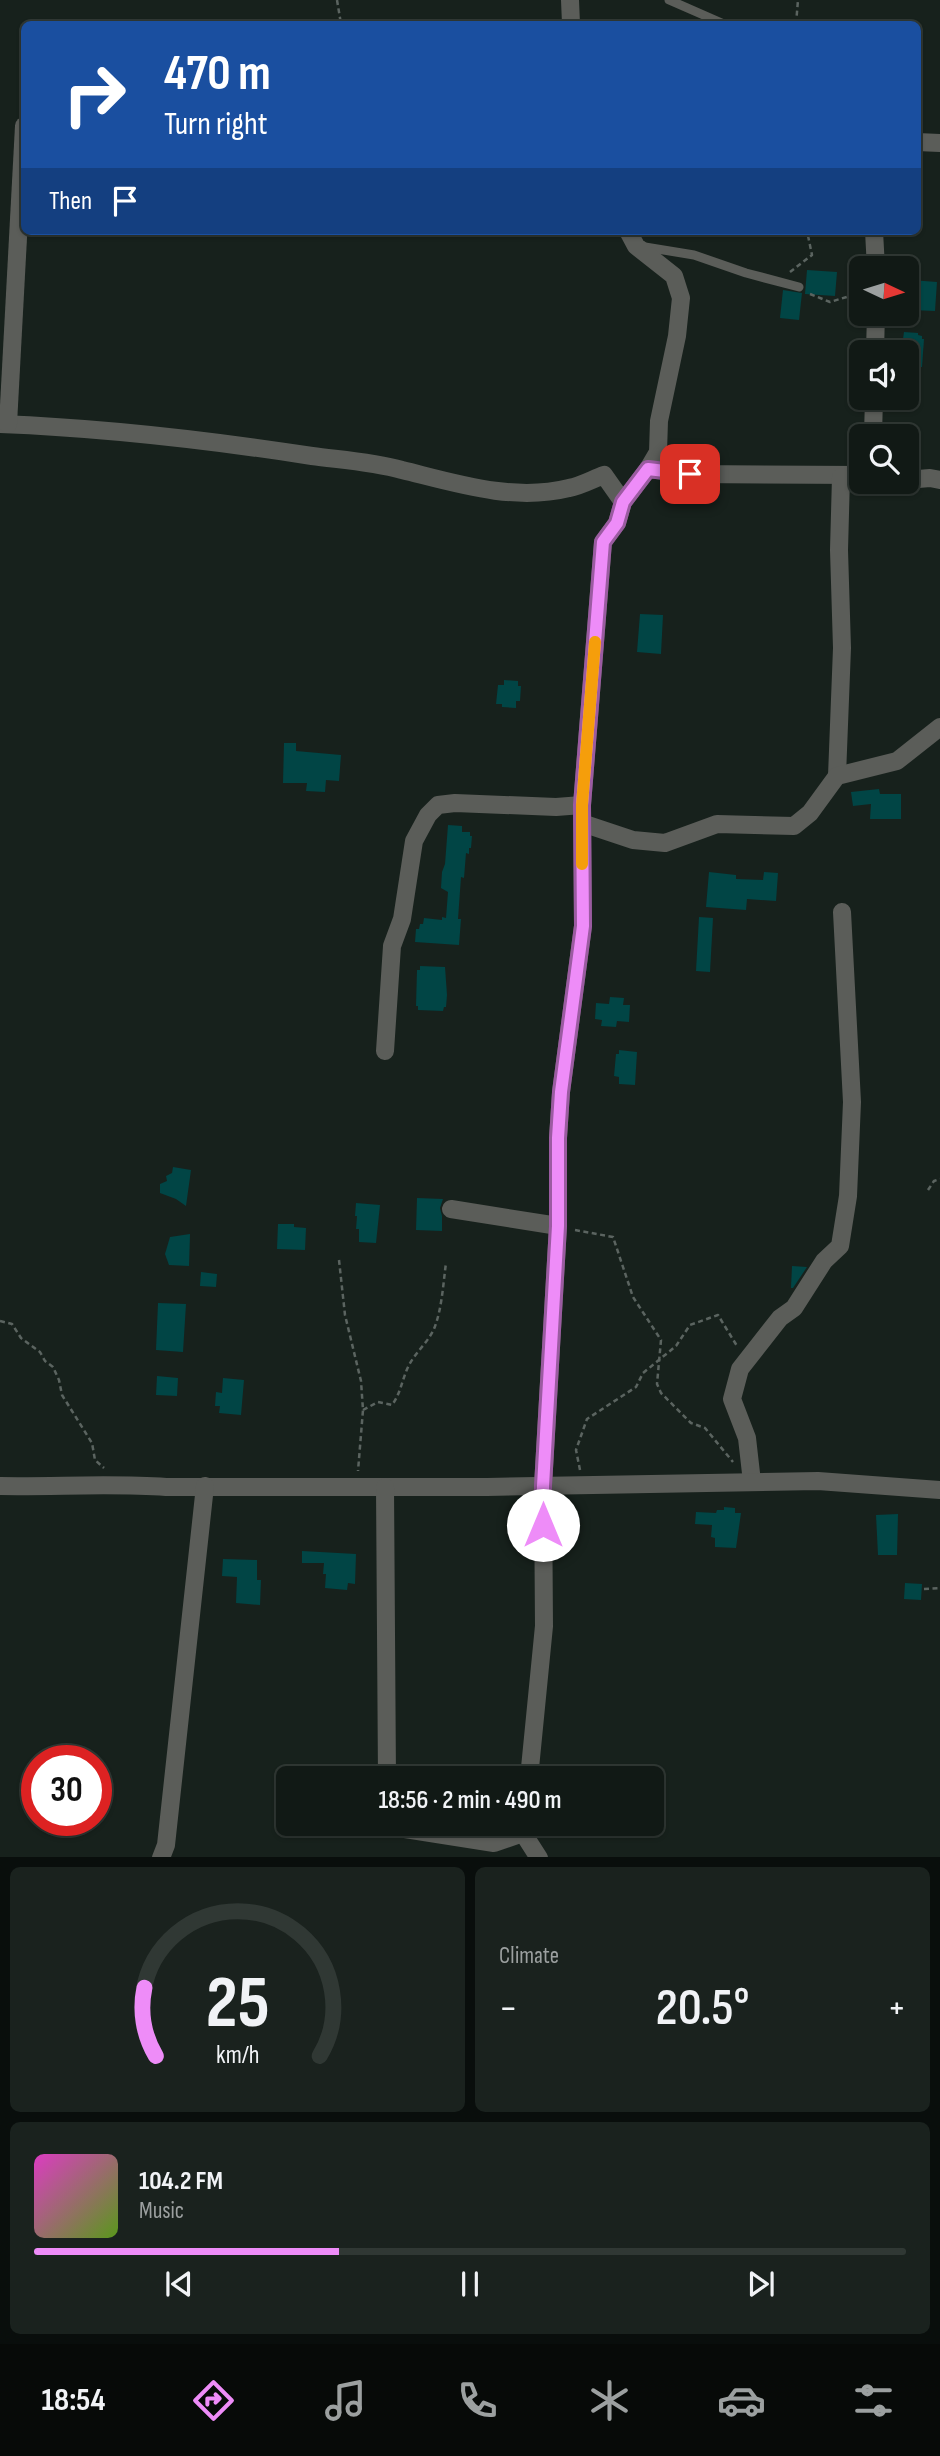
<!DOCTYPE html>
<html lang="en">
<head>
<meta charset="utf-8">
<style>
	body { margin:0; font-family:"Sofia Sans Condensed",sans-serif; background:#1a221e; color:#f1f3f6; height:100vh; display:flex; flex-direction:column; font-size:26px; white-space:nowrap }
	* { box-sizing:border-box; margin:0 }
	p { font-size:23px; color:#9ca0a0 }
	.icon { flex:none; width:38px; height:38px; fill:none; stroke:currentColor; stroke-width:2; stroke-linecap:round; stroke-linejoin:round }
	.map { position:relative; height:1857px; overflow:hidden }
	.side { display:flex; flex-direction:column; gap:10px; padding:10px; background:#090e0c; flex:1 }
	.side>* { flex:none }
	.top-card { position:absolute; left:21px; top:21px; width:900px; height:214px; border-radius:10px; box-shadow:0 2px 5px #0004,0 0 0 2px #303834; background:#1a4fa0; color:#fff; overflow:hidden }
	.needle { width:46px; rotate:94deg }
	.controls { position:absolute; left:849px; top:256px; display:grid; gap:14px }
	.controls a { display:grid; place-items:center; width:70px; height:70px; border-radius:10px; background:#111915; box-shadow:0 2px 5px #0004,0 0 0 2px #303834; font-size:35px }
	.speed { position:absolute; left:21px; top:1745px; display:flex; gap:14px; font-size:35px; font-weight:700; text-align:center }
	.speed>* { display:grid; place-content:center; width:91px; height:91px; border-radius:50%; background:#111915; box-shadow:0 2px 5px #0004,0 0 0 2px #303834; line-height:1 }
	.speed .limit { border:10px solid #d22; background:#fff; color:#111 }
	.pin { position:absolute; display:grid; place-items:center; width:60px; height:60px; color:#fff; margin:-30px; border-radius:14px; box-shadow:0 4px 10px #0006 }
	.me { position:absolute; width:77px; margin:-38px; rotate:0deg; stroke-linejoin:round; filter:drop-shadow(0 0 5px #0008) }
	.turn { display:flex; align-items:center; gap:24px; height:147px; padding:0 28px; font-size:32px }
	.turn .icon { width:91px; height:91px; stroke-width:2.5 }
	.turn b { display:block; font-size:49px; line-height:60px }
	.then { display:flex; align-items:center; height:66px; padding:0 28px; background:#0003; gap:14px; font-size:26px }
	.big { font-size:52px; font-weight:600; line-height:1.1 }
	.side .widget { flex:1; display:flex; flex-direction:column; justify-content:center; gap:10px; min-width:0; padding:0 24px; border-radius:10px; background:#1a221e }
	.side .dial { align-items:center; gap:0 }
	.dial svg { height:182px; overflow:visible; fill:none; stroke:#303834; stroke-width:7; stroke-linecap:round; text-anchor:middle }
	.dial text { fill:#f1f3f6; stroke:none }
	.song { display:flex; align-items:center; gap:21px }
	.cover { width:84px; height:84px; border-radius:10px; background:linear-gradient(135deg,hsl(310 70% 55%),hsl(90 70% 35%)) }
	.played { height:7px; border-radius:4px; background:linear-gradient(90deg,#ee8cf8 35%,#303834 35%) }
	.keys { display:flex; justify-content:space-around; direction:ltr }
	.heat { display:flex; justify-content:space-between; align-items:center; font-size:38px; direction:ltr }
	.side .tiles { flex:1; display:grid; gap:10px; grid-template-columns:1fr 1fr }
	.widget:last-child { grid-column:span 2 }
	.trip { position:absolute; left:276px; top:1766px; width:388px; height:70px; border-radius:10px; background:#111915; box-shadow:0 2px 5px #0004,0 0 0 2px #303834; font-weight:600; line-height:70px; text-align:center }
	.menu { display:flex; height:112px; justify-content:space-around; align-items:center; background:#070a08; color:#9ca0a0 }
	.menu .icon { width:49px; height:49px }
	.menu .on { color:#ee8cf8 }
	.menu b { font-size:32px; color:#f1f3f6 }
	.map>svg:first-child { display:block }
	.building { fill:#014545 }
	.lines { fill:none; stroke-linecap:round; stroke-linejoin:round }
	.path { stroke:#5b6460; stroke-width:2.5; stroke-dasharray:5 3.5; stroke-linecap:butt }
	.service { stroke:#5b5d59; stroke-width:9 }
	.minor { stroke:#5b5d59; stroke-width:18 }
	.route-casing { stroke:#9b5ba1; stroke-width:18 }
	.route { stroke:#ee8cf8; stroke-width:12 }
	.slow { stroke:#f59e0b; stroke-width:12 }
</style>
</head>
<body>
<div class="map">
<svg width="940" height="1858" viewBox="0 0 940 1858">
	<rect width="100%" height="100%" fill="#17211c"/>
	<!-- building -->
	<g class="building">
		<polygon points="807,270 837,272 835,296 805,294"/>
		<polygon points="911,280 937,282 935,311 912,310 912,301 909,301"/>
		<polygon points="783,290 802,293 799,320 780,318"/>
		<polygon points="904,332 918,333 918,335 922,336 922,339 924,339 922,367 909,367 909,356 906,356 906,352 898,352 898,338 903,339"/>
		<polygon points="640,614 663,615 661,654 637,652"/>
		<polygon points="504,680 518,681 518,686 521,686 520,701 516,701 516,708 502,707 502,704 496,704 498,685 504,685"/>
		<polygon points="284,743 296,743 296,751 341,755 339,781 326,780 325,792 306,791 307,783 283,783"/>
		<polygon points="879,789 880,794 901,794 901,819 870,819 871,804 853,806 851,792"/>
		<polygon points="448,825 462,826 462,832 470,832 470,836 472,836 471,848 469,848 469,854 466,853 464,878 461,877 458,919 461,919 459,945 415,942 416,929 419,929 420,924 423,924 424,918 442,920 442,917 446,918 448,892 441,888 442,872 445,864"/>
		<polygon points="709,872 736,875 736,879 763,880 764,872 778,873 776,901 747,899 746,910 706,907"/>
		<polygon points="699,917 713,918 710,972 696,971"/>
		<polygon points="420,966 445,967 447,995 446,1007 444,1007 443,1011 418,1010 418,1006 416,1006 417,970 420,970"/>
		<polygon points="610,997 624,998 623,1005 630,1005 629,1022 617,1021 616,1027 601,1026 602,1020 595,1019 596,1003 609,1004"/>
		<polygon points="619,1050 637,1052 635,1085 619,1084 619,1077 614,1076 616,1054 619,1054"/>
		<polygon points="173,1167 191,1170 186,1206 176,1199 160,1193 160,1184 167,1181 166,1176 172,1173"/>
		<polygon points="417,1198 443,1199 440,1208 442,1216 442,1231 416,1230"/>
		<polygon points="356,1203 380,1205 376,1243 359,1242 359,1229 356,1229 357,1216 355,1216"/>
		<polygon points="278,1224 294,1224 294,1227 306,1228 305,1250 277,1249"/>
		<polygon points="190,1234 189,1266 169,1265 165,1254 170,1237"/>
		<polygon points="792,1266 807,1267 793,1288 791,1288"/>
		<polygon points="201,1272 217,1274 216,1287 200,1286"/>
		<polygon points="158,1303 186,1304 183,1352 156,1350"/>
		<polygon points="157,1376 178,1378 177,1396 156,1395"/>
		<polygon points="223,1378 244,1380 241,1415 219,1413 220,1406 215,1406 216,1392 222,1393"/>
		<polygon points="724,1507 735,1508 735,1513 741,1513 736,1548 715,1547 715,1538 711,1537 712,1525 695,1524 696,1512 716,1513 717,1510 724,1510"/>
		<polygon points="898,1514 897,1555 878,1555 876,1515"/>
		<polygon points="302,1551 356,1554 355,1584 348,1583 347,1590 325,1588 326,1574 323,1574 324,1563 302,1563"/>
		<polygon points="223,1559 257,1560 257,1580 261,1580 260,1605 236,1603 237,1577 222,1576"/>
		<polygon points="905,1583 922,1584 921,1600 904,1599"/>
	</g>
	<g class="lines">
		<!-- path -->
		<g class="path">
			<polyline points="337,0 341,24"/>
			<polyline points="796,24 798,0"/>
			<polyline points="790,272 812,255 807,231"/>
			<polyline points="810,294 830,302 850,296 861,286"/>
			<polyline points="928,1190 934,1181 940,1179"/>
			<polyline points="575,1230 613,1237 633,1297 661,1340 657,1384 661,1393 691,1423 705,1428 733,1462"/>
			<polyline points="339,1260 345,1315 361,1381 363,1410 358,1471"/>
			<polyline points="0,1321 12,1324 21,1338 40,1352 45,1361 53,1367 59,1380 62,1395 92,1443 95,1460 104,1468"/>
			<path d="M363,1410L378,1402L392,1405C401,1393 402,1379 409,1365C416,1352 428,1342 434,1329C442,1309 443,1285 446,1263"/>
			<polyline points="580,1470 576,1450 587,1419 636,1387 643,1373 676,1346 690,1325 718,1315 737,1346"/>
			<polyline points="924,1589 940,1588"/>
		</g>
		<!-- service -->
		<g class="service">
			<polyline points="669,0 724,24"/>
			<polyline points="645,247 694,255 746,273 799,287"/>
		</g>
		<!-- minor -->
		<g class="minor">
			<polyline points="570,0 571,24"/>
			<polyline points="917,142 940,143"/>
			<polyline points="874,231 876,268"/>
			<polyline points="875,352 876,313"/>
			<path d="M0,424C105,428 208,440 312,456C342,460 373,462 402,470C455,483 513,502 569,488C581,486 593,479 604,475L623,502"/>
			<polyline points="8,424 24,126"/>
			<polyline points="873,436 874,397"/>
			<polyline points="648,469 690,474 861,475"/>
			<polyline points="906,480 930,478 940,480"/>
			<polyline points="837,776 842,648 839,550 841,477"/>
			<polyline points="582,823 633,840 665,843 717,824 794,826 810,813 837,776 897,761 940,727"/>
			<polyline points="385,1051 392,946 402,919 414,841 428,815 438,805 455,803 556,807 582,805"/>
			<polyline points="451,1209 558,1226"/>
			<polyline points="752,1482 747,1438 732,1399 740,1369 780,1318 794,1308 824,1261 840,1246 848,1196 852,1102 842,912"/>
			<path d="M0,1486C55,1487 111,1483 166,1487H487L818,1481L940,1490"/>
			<polyline points="385,1487 387,1778"/>
			<polyline points="529,1778 544,1626 543,1486 558,1226 558,1138 561,1092 583,926 582,805 603,542 617,523 623,502 648,469 658,452 659,421 677,336 681,298 674,276 636,246 628,231"/>
			<polyline points="400,1824 405,1829 494,1843 523,1833"/>
			<polyline points="524,1824 523,1833 539,1858"/>
			<polyline points="161,1858 166,1845 205,1486"/>
		</g>
	</g>
	<g class="lines">
		<defs>
			<polyline id="route" points="543,1525 543,1486 558,1226 558,1138 561,1092 583,926 582,805 603,542 617,523 623,502 648,469 690,474"/>
		</defs>
		<!-- route casing -->
		<use href="#route" class="route-casing"/>
		<!-- route -->
		<use href="#route" class="route"/>
		<!-- slow -->
		<polyline class="slow" points="582,864 582,805 595,642"/>
	</g>
</svg>
<div class="controls">
<a><svg class="needle" viewBox="-14 -14 28 28"><path d="M0-13l5 13h-10z" fill="#e53935"/><path d="M0 13l5-13h-10z" fill="#9ca0a0"/></svg></a>
<a><svg class="icon" aria-label="sound" viewBox="0 0 24 24"><path d="M4 9h4l5-4v14l-5-4H4zM17 9q2 3 0 6"/></svg></a>
<a><svg class="icon" aria-label="search" viewBox="0 0 24 24"><circle cx="10" cy="10" r="6"/><path d="M15 15l6 6"/></svg></a>
</div>
<div class="speed"><div class="limit">30</div></div>
<div class="pin" style="left:690px;top:474px;background:#d93025"><svg class="icon" aria-label="arrive" viewBox="0 0 24 24"><path d="M6 21V4h12l-3 4 3 4H6"/></svg></div>
<svg class="me" style="left:543px;top:1525px" viewBox="-20 -20 40 40"><circle r="19" fill="#fff"/><path d="M0-13L10 11 0 6-10 11z" fill="#ee8cf8"/></svg>
<div class="trip">18:56 · 2 min · 490 m</div>
<div class="top-card">
<div class="turn"><svg class="icon" aria-label="right" viewBox="0 0 24 24"><path d="M7 20v-9h11M14 6l5 5-5 5"/></svg><div><b>470 m</b>Turn right</div></div>
<div class="then">Then<svg class="icon" aria-label="arrive" viewBox="0 0 24 24"><path d="M6 21V4h12l-3 4 3 4H6"/></svg></div>
</div>
</div>
<section class="side">
<div class="tiles">
<div class="widget dial"><svg viewBox="0 0 100 80">
<path d="M14 69A42 42 0 1 1 86 69"/>
<path d="M14 69A42 42 0 0 1 9 39" stroke="#ee8cf8"/>
<text x="50" y="56" font-size="32" font-weight="700">25</text>
<text x="50" y="72" font-size="11">km/h</text>
</svg></div>
<div class="widget"><p>Climate</p>
<div class="heat"><a>−</a><b class="big">20.5°</b><a>+</a></div>
</div>
<div class="widget">
<div class="song"><i class="cover"></i><div><b>104.2 FM</b><p>Music</p></div></div>
<div class="played"></div>
<div class="keys"><svg class="icon" aria-label="previous" viewBox="0 0 24 24"><path d="M18 5L8 12l10 7zM5 5v14"/></svg><svg class="icon" aria-label="pause" viewBox="0 0 24 24"><path d="M8 5v14M16 5v14"/></svg><svg class="icon" aria-label="next" viewBox="0 0 24 24"><path d="M6 5l10 7-10 7zM19 5v14"/></svg></div>
</div>
</div>
</section>
<nav class="menu">
<b>18:54</b>
<svg class="icon on" aria-label="directions" viewBox="0 0 24 24"><path d="M12 3l9 9-9 9-9-9zM9 14v-3h6M13 9l2 2-2 2"/></svg>
<svg class="icon" aria-label="music" viewBox="0 0 24 24"><path d="M9 18V5l10-2v13"/><circle cx="6" cy="18" r="3"/><circle cx="16" cy="16" r="3"/></svg>
<svg class="icon" aria-label="phone" viewBox="0 0 24 24"><path d="M5 4h4l2 5-3 2q2 4 5 5l2-3 5 2v4C11 20 4 13 5 4z"/></svg>
<svg class="icon" aria-label="climate" viewBox="0 0 24 24"><path d="M12 3v18M4 7l16 10M4 17L20 7"/></svg>
<svg class="icon" aria-label="car" viewBox="0 0 24 24"><path d="M5 17H2v-5l4-1 3-4h7l3 4 3 1v5h-3M9 17h6M6 11h13"/><circle cx="7" cy="17" r="2"/><circle cx="17" cy="17" r="2"/></svg>
<svg class="icon" aria-label="filters" viewBox="0 0 24 24"><path d="M4 7h16M4 17h16"/><circle cx="9" cy="7" r="2"/><circle cx="15" cy="17" r="2"/></svg>
</nav>
</body>
</html>
